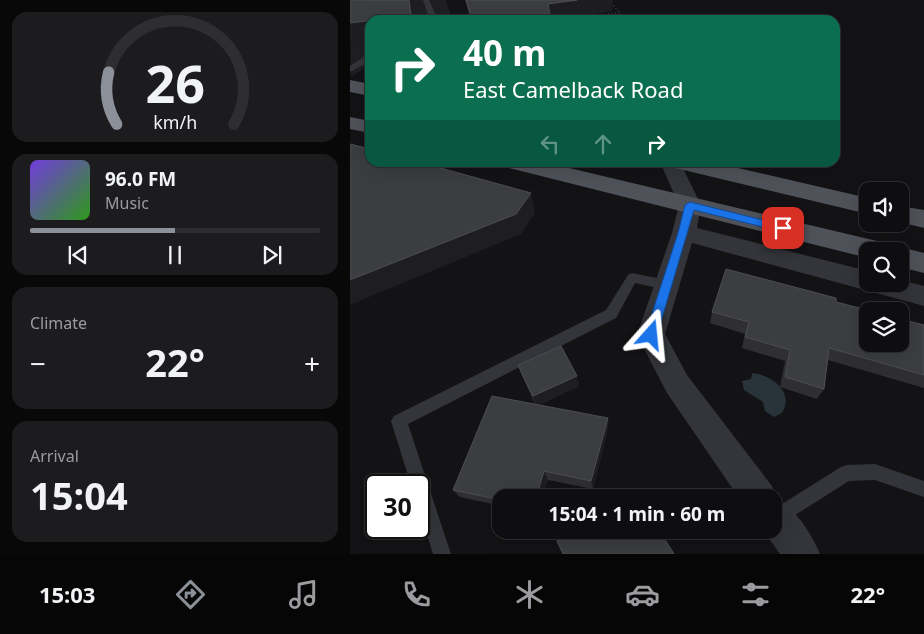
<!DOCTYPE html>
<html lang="en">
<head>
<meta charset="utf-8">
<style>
	body { margin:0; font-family:"Noto Sans",sans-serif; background:#1c1c1e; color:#f1f3f6; height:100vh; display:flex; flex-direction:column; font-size:19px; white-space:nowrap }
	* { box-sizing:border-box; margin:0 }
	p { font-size:16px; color:#9b9c9f }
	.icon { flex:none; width:28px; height:28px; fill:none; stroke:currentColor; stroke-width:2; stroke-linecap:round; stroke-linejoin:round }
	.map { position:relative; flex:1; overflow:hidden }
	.details { display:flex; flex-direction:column; gap:12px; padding:12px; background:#080809; width:350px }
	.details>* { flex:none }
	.guide { position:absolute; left:15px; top:15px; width:475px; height:152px; border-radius:15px; box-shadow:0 5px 20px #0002,0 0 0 1px #2e2e30; background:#0b6e4f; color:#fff; overflow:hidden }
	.fabs { position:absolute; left:509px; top:182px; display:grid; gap:10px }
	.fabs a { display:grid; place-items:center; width:50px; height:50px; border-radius:10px; background:#0e0e10; box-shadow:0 5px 20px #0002,0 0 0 1px #2e2e30; font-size:25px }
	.speed { position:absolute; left:15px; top:474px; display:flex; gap:10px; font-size:25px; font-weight:700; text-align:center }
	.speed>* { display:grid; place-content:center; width:65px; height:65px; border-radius:50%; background:#0e0e10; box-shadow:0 5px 20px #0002,0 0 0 1px #2e2e30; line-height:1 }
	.speed .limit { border:2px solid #111; border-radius:8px; background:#fff; color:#111 }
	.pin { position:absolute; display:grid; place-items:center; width:42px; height:42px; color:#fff; margin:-21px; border-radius:10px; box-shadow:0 2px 8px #0006 }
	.me { position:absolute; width:55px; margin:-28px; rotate:18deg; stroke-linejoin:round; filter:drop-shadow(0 0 4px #0008) }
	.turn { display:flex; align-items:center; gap:18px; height:105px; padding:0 15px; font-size:22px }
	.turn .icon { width:65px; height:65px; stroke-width:2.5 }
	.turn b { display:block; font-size:35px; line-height:42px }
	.lanes { display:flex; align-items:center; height:48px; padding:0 15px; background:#0003; justify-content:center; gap:25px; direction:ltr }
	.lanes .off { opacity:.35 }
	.big { font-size:38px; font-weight:700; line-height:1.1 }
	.details .tile { flex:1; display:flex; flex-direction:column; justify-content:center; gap:8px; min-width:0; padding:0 18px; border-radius:15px; background:#1c1c1e }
	.details .dial { align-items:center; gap:0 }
	.dial svg { height:130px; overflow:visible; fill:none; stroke:#2e2e30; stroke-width:7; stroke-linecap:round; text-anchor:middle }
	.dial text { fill:#f1f3f6; stroke:none }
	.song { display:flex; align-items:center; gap:15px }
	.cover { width:60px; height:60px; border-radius:8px; background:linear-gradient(135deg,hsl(260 70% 55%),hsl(110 70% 35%)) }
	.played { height:5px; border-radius:2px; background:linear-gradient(90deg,#8c9099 50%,#2e2e30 50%) }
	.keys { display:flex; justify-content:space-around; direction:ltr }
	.heat { display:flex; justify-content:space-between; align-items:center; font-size:28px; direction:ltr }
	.trip { position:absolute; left:142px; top:489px; width:290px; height:50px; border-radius:15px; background:#0e0e10; box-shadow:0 5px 20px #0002,0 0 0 1px #2e2e30; font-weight:700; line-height:50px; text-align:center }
	.dock { display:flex; height:80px; justify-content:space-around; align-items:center; background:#060606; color:#9b9c9f }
	.dock .icon { width:35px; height:35px }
	.dock .on { color:#8c9099 }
	.dock b { font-size:22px; color:#f1f3f6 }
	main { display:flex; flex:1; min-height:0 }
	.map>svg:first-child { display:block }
	.built { fill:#1f1f22 }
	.water { fill:#28333a }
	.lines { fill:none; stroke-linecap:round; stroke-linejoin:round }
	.path { stroke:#3a3c42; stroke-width:2; stroke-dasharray:1 2.5; stroke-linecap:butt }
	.lane { fill:#34353a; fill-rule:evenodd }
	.street { fill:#34353a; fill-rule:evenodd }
	.primary { fill:#50525a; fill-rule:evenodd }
	.wall { fill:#2f2f33 }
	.shaded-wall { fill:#1e1e21 }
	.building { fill:#3b3d41; stroke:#4c4e54 }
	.route { fill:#1a73e8; stroke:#114b97 }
</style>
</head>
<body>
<main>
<section class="details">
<div class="tile dial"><svg viewBox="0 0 100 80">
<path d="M14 69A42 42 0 1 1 86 69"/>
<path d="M14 69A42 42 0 0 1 9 37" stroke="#8c9099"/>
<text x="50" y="56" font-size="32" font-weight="700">26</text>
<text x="50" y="72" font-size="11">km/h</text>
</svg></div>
<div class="tile">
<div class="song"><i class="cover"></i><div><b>96.0 FM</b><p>Music</p></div></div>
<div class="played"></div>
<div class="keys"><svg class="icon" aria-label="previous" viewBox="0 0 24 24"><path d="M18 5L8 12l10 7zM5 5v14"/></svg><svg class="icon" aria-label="pause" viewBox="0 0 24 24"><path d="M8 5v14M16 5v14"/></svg><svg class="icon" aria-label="next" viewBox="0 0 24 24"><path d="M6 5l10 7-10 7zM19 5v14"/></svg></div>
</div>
<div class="tile"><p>Climate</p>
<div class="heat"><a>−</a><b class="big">22°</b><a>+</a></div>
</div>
<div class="tile"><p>Arrival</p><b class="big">15:04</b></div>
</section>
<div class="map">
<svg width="574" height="554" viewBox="0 0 574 554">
	<rect width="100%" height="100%" fill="#131315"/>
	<!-- built -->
	<polygon class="built" points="0,0 96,0 102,20 20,20 20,64 1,77"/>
	<!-- water -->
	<path class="water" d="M402,373C422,375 445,392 432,413L424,417L415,411L413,402L394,390L392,381L401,379Z"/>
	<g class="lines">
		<!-- path -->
		<polyline class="path" points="259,0 270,13 258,14 259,17"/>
		<!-- lane -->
		<g class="lane">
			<polygon points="73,0 79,0 88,20 80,20"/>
			<polygon points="17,55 20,55 20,61 0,72 0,66"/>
			<polygon points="282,273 317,280 321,282 323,285 321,288 317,290 285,283 266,318 58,424 101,554 83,554 69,509 69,485 61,485 41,421 44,416 256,310 278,275"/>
			<polygon points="525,464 574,481 574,497 525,480 499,481 431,524 424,526 424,509 491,467 497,465"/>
		</g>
		<!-- street -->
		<path class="street" d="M310,162H330L351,205L347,228L518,271V284H550V280L574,286V306L342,243L315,334L337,375L422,486L426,500C446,508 462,535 470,554H430L413,530H424V498H389L317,393L287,335L322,233L329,205Z"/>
		<!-- primary -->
		<g class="primary">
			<polygon points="0,80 20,84 20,96 0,92"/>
			<polygon points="0,117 20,121 20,133 0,129"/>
			<polygon points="152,162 194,162 527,241 536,244 540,251 550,247 574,253 574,273 550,267 550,251 518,251 518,258 155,167"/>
			<polygon points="318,162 362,162 518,198 518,214 321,167"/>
			<polygon points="550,206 574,210 574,228 550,222"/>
		</g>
	</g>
	<!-- wall -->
	<g class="wall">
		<polygon points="115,0 262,0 262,11 204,20 121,20"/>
		<polygon points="486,302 574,325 574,388 478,360 474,389 467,399 430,387 435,361 392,348 395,334 360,323 362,312"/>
		<polygon points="168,365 229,386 189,405 258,428 243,489 198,480 151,498 151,506 110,497 103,490 185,404 172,376"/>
	</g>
	<!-- shaded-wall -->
	<g class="shaded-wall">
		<polygon points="59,0 63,0 65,20 22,20"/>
		<polygon points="227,0 262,0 262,11 200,20 198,4"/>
		<polygon points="20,20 20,39 0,42 0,23"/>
		<polygon points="181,193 185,213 171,234 0,305 0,280"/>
		<polygon points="227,376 229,386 186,406 183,396"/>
		<polygon points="258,418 258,428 243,489 241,481"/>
		<polygon points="194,471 198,480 192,498 186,498"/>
	</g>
	<!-- building -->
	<g class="building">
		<polygon points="0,0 59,0 61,15 0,23"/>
		<polygon points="116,0 227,0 198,4 201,20 122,20"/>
		<polygon points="0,144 20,149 20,162 69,162 181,193 166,214 0,280"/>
		<polygon points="376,269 486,298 486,302 521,311 518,311 518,344 550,344 550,319 574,325 574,375 479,348 474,389 435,377 440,350 395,337 399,322 362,312"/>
		<polygon points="211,346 227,376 183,396 168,365"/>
		<polygon points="142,396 258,418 241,481 194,471 186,498 151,498 151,500 103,490"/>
		<polygon points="285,490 289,498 274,498"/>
		<polygon points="224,530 309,530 324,554 213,554 207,541"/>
	</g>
	<!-- route -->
	<polygon class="route" points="340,202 433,225 438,228 433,232 344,210 307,335 301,340 295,335 328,233 335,205"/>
</svg>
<div class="fabs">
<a><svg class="icon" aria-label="sound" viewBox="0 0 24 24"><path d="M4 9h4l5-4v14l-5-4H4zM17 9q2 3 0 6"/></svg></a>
<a><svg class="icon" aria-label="search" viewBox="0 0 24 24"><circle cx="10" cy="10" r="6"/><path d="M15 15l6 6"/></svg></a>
<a><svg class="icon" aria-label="layers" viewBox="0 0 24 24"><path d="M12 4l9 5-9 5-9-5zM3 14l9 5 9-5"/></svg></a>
</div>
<div class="speed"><div class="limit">30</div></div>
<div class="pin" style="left:433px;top:228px;background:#d93025"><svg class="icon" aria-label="arrive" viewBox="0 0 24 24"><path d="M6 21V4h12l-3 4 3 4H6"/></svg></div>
<svg class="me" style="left:301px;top:335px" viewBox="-20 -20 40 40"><path d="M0-17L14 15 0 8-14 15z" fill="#1a73e8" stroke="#fff" stroke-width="4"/></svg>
<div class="trip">15:04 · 1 min · 60 m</div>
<div class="guide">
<div class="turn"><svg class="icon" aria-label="right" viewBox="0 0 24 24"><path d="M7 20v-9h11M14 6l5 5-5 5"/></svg><div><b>40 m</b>East Camelback Road</div></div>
<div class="lanes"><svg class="icon off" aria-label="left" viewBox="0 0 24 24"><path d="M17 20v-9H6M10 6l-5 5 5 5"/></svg><svg class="icon off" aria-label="ahead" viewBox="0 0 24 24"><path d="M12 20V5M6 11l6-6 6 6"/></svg><svg class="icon" aria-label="right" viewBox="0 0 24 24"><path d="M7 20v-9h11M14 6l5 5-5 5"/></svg></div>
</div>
</div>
</main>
<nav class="dock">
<b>15:03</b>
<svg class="icon on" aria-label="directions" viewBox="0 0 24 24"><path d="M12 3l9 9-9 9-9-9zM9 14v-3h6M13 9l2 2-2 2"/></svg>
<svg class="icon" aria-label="music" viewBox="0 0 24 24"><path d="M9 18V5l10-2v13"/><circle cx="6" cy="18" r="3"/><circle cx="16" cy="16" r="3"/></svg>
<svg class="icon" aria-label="phone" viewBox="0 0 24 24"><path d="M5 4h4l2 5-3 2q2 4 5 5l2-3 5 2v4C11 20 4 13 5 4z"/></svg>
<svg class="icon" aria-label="climate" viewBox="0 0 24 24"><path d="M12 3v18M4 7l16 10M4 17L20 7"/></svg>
<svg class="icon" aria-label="car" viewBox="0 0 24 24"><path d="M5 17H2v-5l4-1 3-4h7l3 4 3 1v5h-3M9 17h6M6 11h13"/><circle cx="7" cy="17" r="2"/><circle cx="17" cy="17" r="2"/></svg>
<svg class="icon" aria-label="filters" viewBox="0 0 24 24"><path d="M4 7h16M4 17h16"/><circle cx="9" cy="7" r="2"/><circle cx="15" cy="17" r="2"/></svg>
<b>22°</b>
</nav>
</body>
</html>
